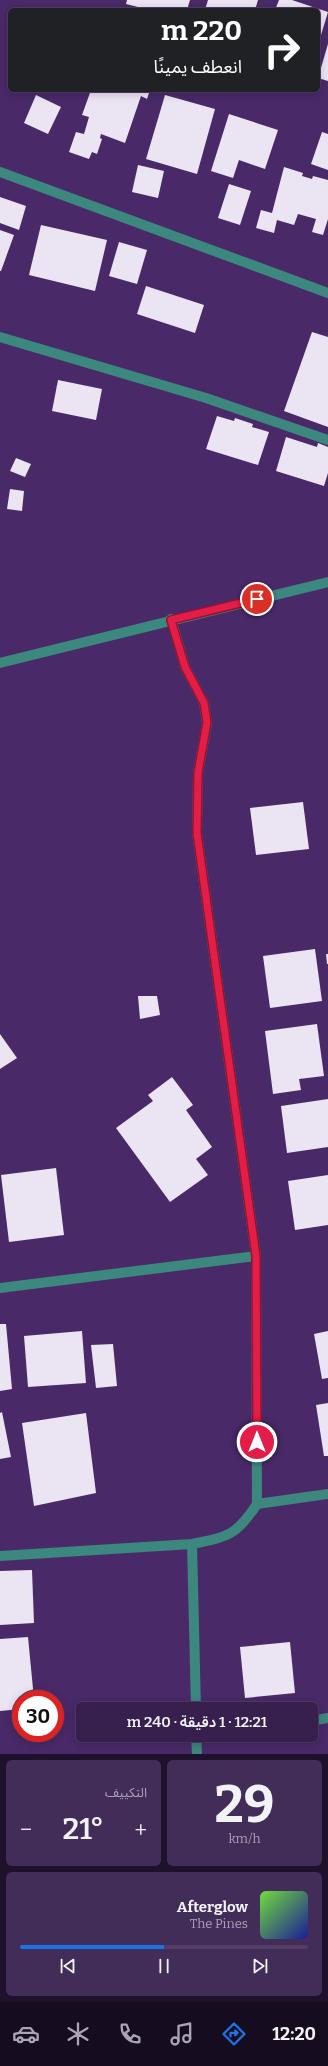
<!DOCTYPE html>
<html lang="ar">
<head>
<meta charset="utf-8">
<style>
	body { margin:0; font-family:Bitter,"Noto Sans Arabic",serif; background:#422c58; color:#f1f3f6; direction:rtl; height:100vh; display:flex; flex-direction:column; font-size:15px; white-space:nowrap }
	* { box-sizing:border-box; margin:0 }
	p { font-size:13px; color:#aaa2b6 }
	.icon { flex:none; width:22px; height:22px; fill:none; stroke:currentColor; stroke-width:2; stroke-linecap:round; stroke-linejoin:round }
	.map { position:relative; height:1754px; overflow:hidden; direction:ltr }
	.side { display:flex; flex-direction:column; gap:6px; padding:6px; background:#1e112b; flex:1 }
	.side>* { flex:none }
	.top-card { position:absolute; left:8px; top:8px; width:312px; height:84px; border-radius:6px; box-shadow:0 2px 10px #0003,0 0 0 1px #513d66; direction:rtl; background:#202124; color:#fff; overflow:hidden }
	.speed { position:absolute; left:12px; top:1690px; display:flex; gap:8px; font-size:20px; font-weight:700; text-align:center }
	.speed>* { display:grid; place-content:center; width:52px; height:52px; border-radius:50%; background:#371f4e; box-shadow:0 2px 10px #0003,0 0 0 1px #513d66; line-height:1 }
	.speed .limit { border:6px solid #d22; background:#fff; color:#111 }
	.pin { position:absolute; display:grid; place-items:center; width:34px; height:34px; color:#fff; margin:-17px; border:2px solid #fff; border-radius:50%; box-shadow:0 1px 4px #0007 }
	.me { position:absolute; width:44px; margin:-22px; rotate:0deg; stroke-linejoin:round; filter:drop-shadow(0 0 3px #0008) }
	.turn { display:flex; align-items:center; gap:14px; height:84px; padding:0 12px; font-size:18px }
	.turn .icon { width:52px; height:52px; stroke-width:2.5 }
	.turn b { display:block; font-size:28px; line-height:34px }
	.big { font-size:30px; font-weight:600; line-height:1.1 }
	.side .widget { flex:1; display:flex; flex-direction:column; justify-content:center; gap:6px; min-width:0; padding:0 14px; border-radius:6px; background:#422c58 }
	.side .dial { align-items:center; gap:0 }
	.dial b { font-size:52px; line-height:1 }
	.song { display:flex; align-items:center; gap:12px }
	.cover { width:48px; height:48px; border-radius:6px; background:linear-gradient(135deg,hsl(100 70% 55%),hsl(240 70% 35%)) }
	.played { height:4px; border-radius:2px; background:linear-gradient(90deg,#1a73e8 50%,#513d66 50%) }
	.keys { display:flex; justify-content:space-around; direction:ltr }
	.heat { display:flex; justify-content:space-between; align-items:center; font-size:22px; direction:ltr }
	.side .tiles { flex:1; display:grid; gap:6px; grid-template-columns:1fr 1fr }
	.widget:last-child { grid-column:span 2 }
	.trip { position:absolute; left:76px; top:1702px; width:242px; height:40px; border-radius:6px; background:#371f4e; box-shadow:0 2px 10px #0003,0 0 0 1px #513d66; font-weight:600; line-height:40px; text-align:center; direction:rtl }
	.tabs { display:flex; height:64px; justify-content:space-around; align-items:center; background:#160c1f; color:#aaa2b6 }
	.tabs .icon { width:28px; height:28px }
	.tabs .selected { color:#1a73e8 }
	.tabs b { font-size:18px; color:#f1f3f6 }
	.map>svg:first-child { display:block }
	.building { fill:#ebe4f3 }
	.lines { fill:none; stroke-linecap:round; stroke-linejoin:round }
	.minor { stroke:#3c877e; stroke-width:10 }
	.route-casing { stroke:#92132f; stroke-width:10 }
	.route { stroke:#e11d48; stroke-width:7 }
</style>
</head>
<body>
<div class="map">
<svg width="328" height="1754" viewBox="0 0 328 1754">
	<rect width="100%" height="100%" fill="#492968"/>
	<!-- building -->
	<g class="building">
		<polygon points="127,0 190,0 187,10 150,10 126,4"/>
		<polygon points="208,0 258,0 255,10 205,10"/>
		<polygon points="279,0 292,0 328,12 318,45 318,10 275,10"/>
		<polygon points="328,44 328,81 318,78"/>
		<polygon points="91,90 150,90 147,99 141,96 125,143 101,134 100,138 102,139 97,154 92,152 89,159 69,152 76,132 84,134 89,117 82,115"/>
		<polygon points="36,95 61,107 48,134 24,123"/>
		<polygon points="165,95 215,109 197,174 146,159"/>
		<polygon points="229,114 278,130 265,169 239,160 233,178 211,171"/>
		<polygon points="322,132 328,134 328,170 311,164"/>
		<polygon points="138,165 164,171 158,198 132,192"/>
		<polygon points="284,167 303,173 302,176 312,179 313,176 328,180 328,219 323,235 312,232 316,219 298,214 294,225 277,220 274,233 256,228 261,210 272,213"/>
		<polygon points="229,184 251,191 240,225 218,218"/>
		<polygon points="0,197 26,206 19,230 0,223"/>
		<polygon points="41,225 107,240 95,291 29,275"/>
		<polygon points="0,230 14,235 1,271 0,271"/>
		<polygon points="119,242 147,250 137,284 109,276"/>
		<polygon points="146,286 204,305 195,333 137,314"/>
		<polygon points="312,332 328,337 328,427 284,411"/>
		<polygon points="58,380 102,389 96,420 52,411"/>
		<polygon points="217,416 234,421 235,418 253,424 252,427 269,432 258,465 206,449"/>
		<polygon points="286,437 317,447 318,443 328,447 328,473 324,486 276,471"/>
		<polygon points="16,458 31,464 25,477 10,471"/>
		<polygon points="10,489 24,491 22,511 7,509"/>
		<polygon points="303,802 309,849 256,855 250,808"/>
		<polygon points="315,949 322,1001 270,1008 263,956"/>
		<polygon points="326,954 328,954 328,964 327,964"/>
		<polygon points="138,996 157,996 160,1015 140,1019"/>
		<polygon points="317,1024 324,1076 299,1079 301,1090 273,1094 265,1031"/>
		<polygon points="0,1034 17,1058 0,1069"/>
		<polygon points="172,1077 193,1105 186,1110 212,1147 196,1159 208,1175 170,1202 116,1128 153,1101 148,1095"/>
		<polygon points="328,1099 328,1147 287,1153 281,1106"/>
		<polygon points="56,1168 64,1235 9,1242 1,1175"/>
		<polygon points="328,1175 328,1225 295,1230 288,1181"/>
		<polygon points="0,1324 6,1324 12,1389 0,1391"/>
		<polygon points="82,1331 86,1383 28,1387 24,1336"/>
		<polygon points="328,1331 328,1378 322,1379 314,1334"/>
		<polygon points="113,1344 117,1386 96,1388 91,1345"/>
		<polygon points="328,1403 328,1456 324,1456 316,1405"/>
		<polygon points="2,1412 11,1457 0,1459 0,1413"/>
		<polygon points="86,1413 96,1493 34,1506 22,1423"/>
		<polygon points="32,1570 34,1623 0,1625 0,1571"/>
		<polygon points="28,1637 34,1699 21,1699 21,1709 0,1711 0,1639"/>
		<polygon points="290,1642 295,1693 245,1698 240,1647"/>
	</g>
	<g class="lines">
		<!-- minor -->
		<g class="minor">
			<polyline points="0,172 328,293"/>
			<polyline points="0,337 206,398 328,440"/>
			<polyline points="0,663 328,582"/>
			<polyline points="0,1288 256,1256 197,833 198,773 207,723 204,703 185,667 171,619"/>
			<polyline points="257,1504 328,1494"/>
			<polyline points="192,1544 196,1709"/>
			<path d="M0,1556L192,1544C228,1537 237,1535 257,1504L256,1256"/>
			<polyline points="311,1721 328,1718"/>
			<polyline points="196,1735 197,1754"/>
		</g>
	</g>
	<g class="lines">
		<defs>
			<polyline id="route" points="257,599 171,620 185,667 204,703 207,722 198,773 197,833 256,1256 257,1442"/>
		</defs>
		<!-- route casing -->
		<use href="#route" class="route-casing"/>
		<!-- route -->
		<use href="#route" class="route"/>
	</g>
</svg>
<div class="speed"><div class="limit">30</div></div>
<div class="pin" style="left:257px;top:599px;background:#d93025"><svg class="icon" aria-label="arrive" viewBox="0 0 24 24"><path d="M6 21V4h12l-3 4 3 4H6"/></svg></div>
<svg class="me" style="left:257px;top:1442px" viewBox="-20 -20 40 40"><circle r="17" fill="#e11d48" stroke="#fff" stroke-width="3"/><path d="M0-11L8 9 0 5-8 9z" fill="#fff"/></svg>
<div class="trip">12:21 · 1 دقيقة · 240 m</div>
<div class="top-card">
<div class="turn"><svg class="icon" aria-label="right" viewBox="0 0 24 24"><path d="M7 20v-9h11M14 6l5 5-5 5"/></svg><div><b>220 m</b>انعطف يمينًا</div></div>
</div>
</div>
<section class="side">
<div class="tiles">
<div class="widget dial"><b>29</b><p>km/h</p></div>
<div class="widget"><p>التكييف</p>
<div class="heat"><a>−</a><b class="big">21°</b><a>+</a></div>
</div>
<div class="widget">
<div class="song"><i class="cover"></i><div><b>Afterglow</b><p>The Pines</p></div></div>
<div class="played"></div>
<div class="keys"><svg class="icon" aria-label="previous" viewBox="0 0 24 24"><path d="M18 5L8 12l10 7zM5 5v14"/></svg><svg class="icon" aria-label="pause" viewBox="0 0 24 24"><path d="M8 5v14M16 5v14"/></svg><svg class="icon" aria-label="next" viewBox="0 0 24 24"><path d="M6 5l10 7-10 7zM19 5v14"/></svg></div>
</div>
</div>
</section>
<nav class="tabs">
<b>12:20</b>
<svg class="icon selected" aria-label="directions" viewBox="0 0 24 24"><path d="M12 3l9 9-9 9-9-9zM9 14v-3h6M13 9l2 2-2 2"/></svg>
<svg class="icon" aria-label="music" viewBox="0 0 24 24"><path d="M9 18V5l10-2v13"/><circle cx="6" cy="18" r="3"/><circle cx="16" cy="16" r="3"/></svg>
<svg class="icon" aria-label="phone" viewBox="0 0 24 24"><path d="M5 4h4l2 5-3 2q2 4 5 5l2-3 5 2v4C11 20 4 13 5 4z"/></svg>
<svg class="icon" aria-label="climate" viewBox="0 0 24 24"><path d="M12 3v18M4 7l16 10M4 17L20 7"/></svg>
<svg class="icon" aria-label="car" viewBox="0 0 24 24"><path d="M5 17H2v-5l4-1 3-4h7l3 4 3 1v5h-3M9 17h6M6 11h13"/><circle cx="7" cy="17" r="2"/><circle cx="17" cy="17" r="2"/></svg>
</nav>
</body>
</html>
